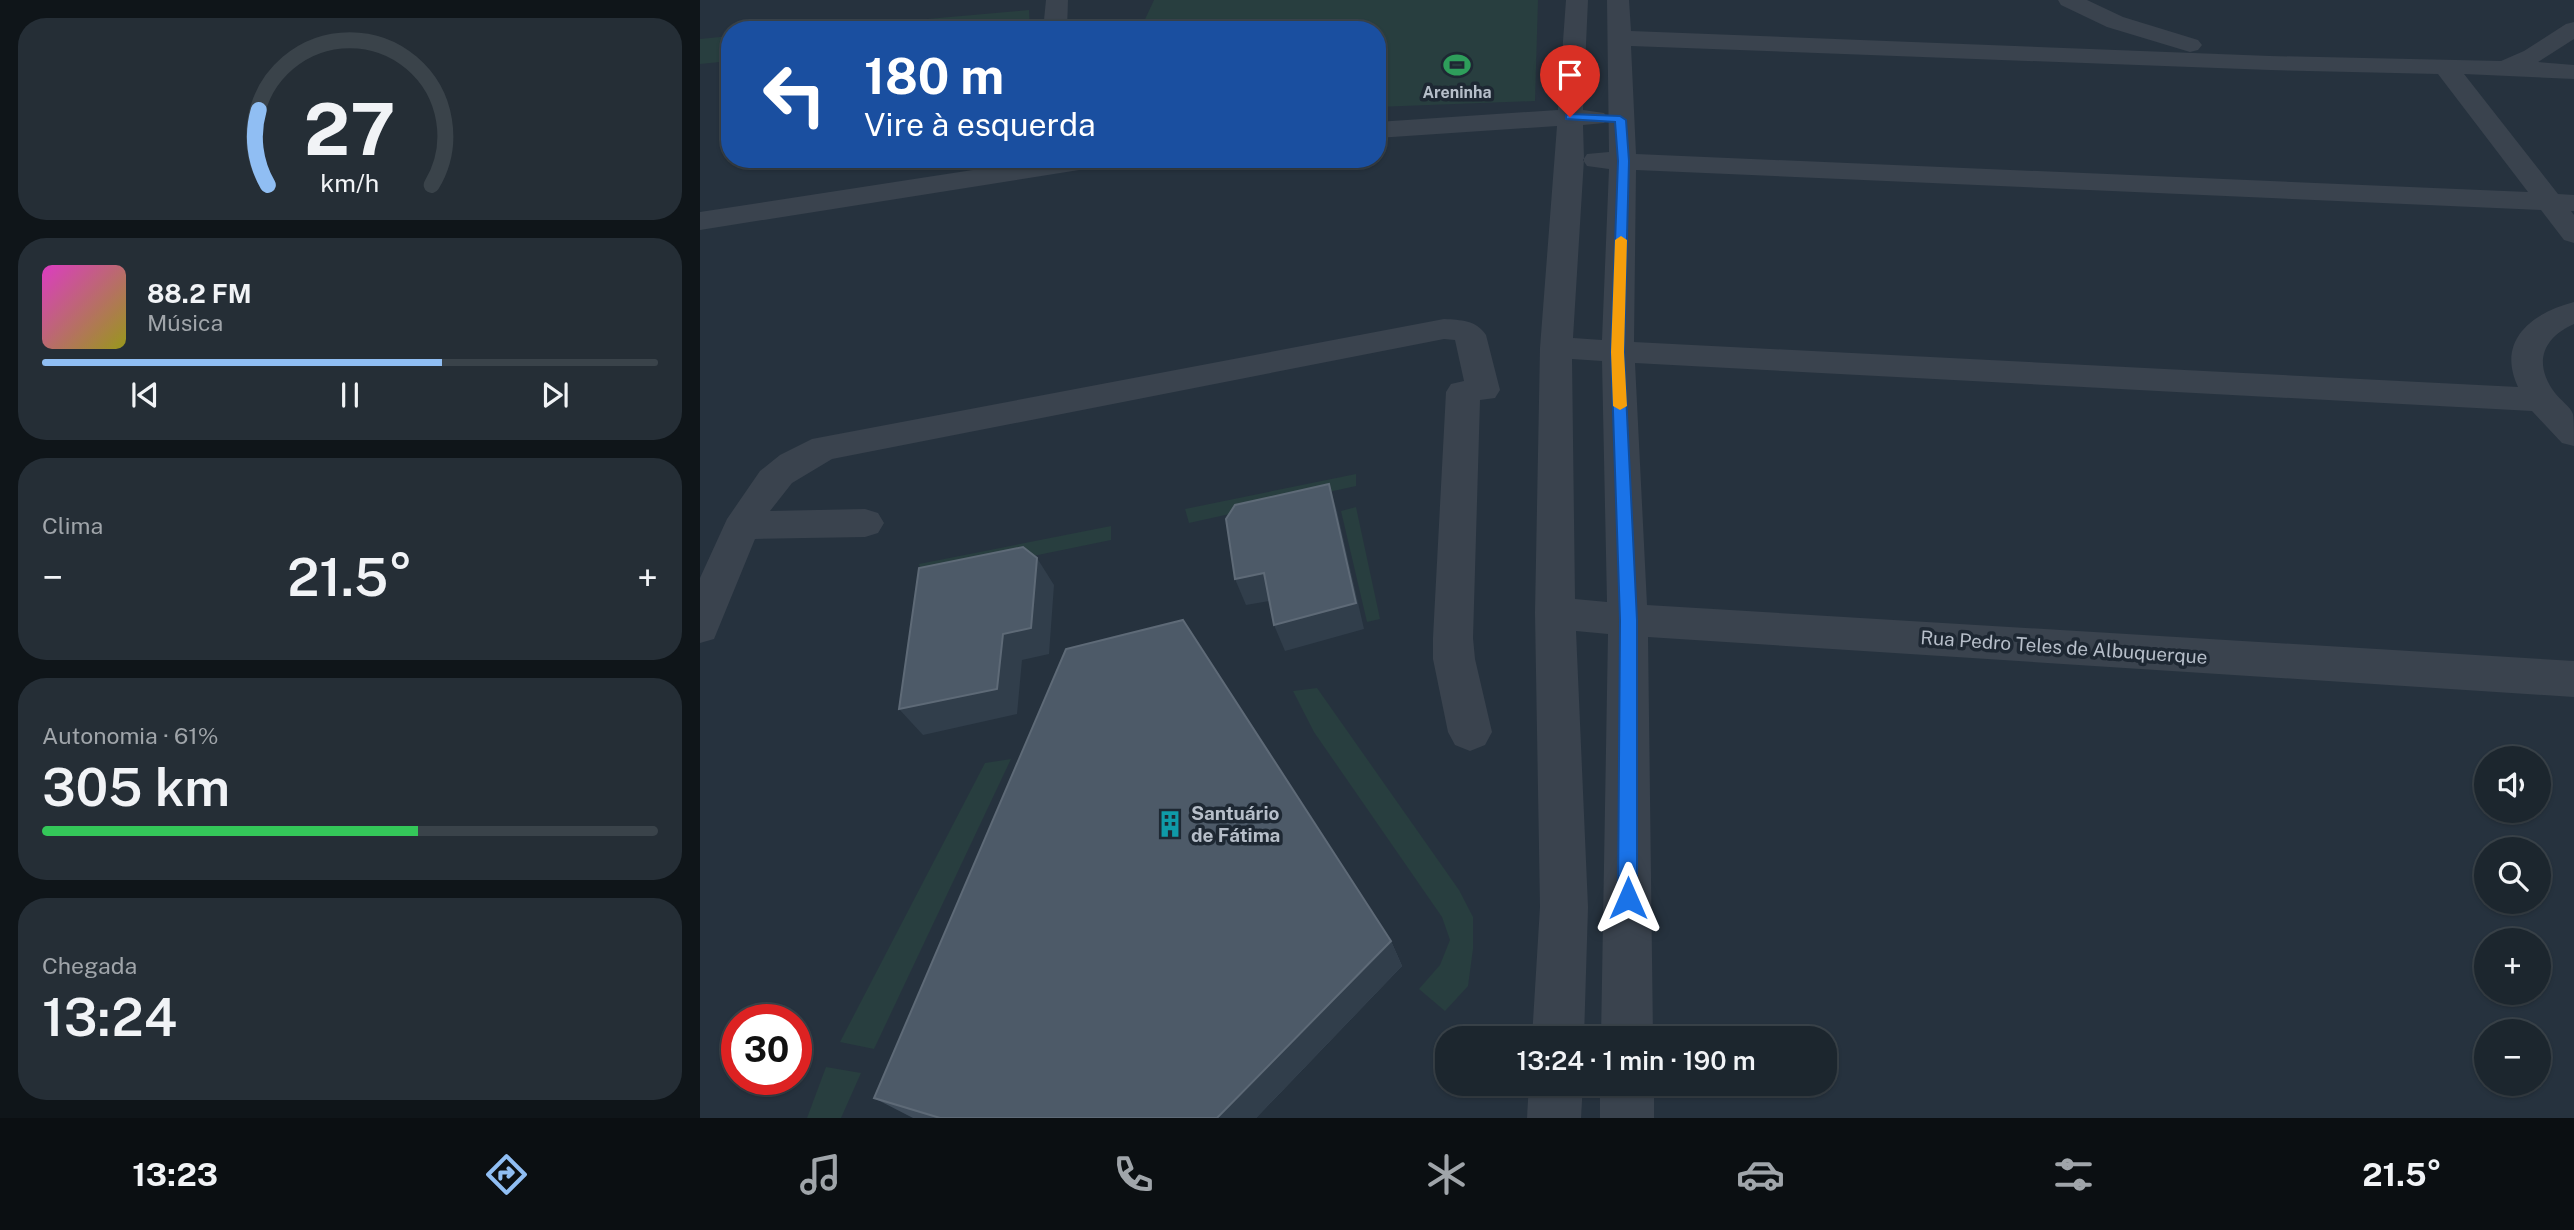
<!DOCTYPE html>
<html lang="pt">
<head>
<meta charset="utf-8">
<style>
	body { margin:0; font-family:"Public Sans",sans-serif; background:#252e36; color:#f1f3f6; height:100vh; display:flex; flex-direction:column; font-size:26px; white-space:nowrap }
	* { box-sizing:border-box; margin:0 }
	p { font-size:23px; color:#a0a5aa }
	.icon { flex:none; width:38px; height:38px; fill:none; stroke:currentColor; stroke-width:2; stroke-linecap:round; stroke-linejoin:round }
	.map { position:relative; flex:1; overflow:hidden }
	.sheet { display:flex; flex-direction:column; gap:18px; padding:18px; background:#0f1519; width:700px }
	.sheet>* { flex:none }
	.hud { position:absolute; left:21px; top:21px; width:665px; height:147px; border-radius:28px; box-shadow:0 2px 5px #0004,0 0 0 2px #3a434a; background:#1a4fa0; color:#fff; overflow:hidden }
	.fabs { position:absolute; left:1774px; top:746px; display:grid; gap:14px }
	.fabs a { display:grid; place-items:center; width:77px; height:77px; border-radius:50%; background:#1c262e; box-shadow:0 2px 5px #0004,0 0 0 2px #3a434a; font-size:35px }
	.speed { position:absolute; left:21px; top:1004px; display:flex; gap:14px; font-size:35px; font-weight:700; text-align:center }
	.speed>* { display:grid; place-content:center; width:91px; height:91px; border-radius:50%; background:#1c262e; box-shadow:0 2px 5px #0004,0 0 0 2px #3a434a; line-height:1 }
	.speed .limit { border:10px solid #d22; background:#fff; color:#111 }
	.pin { position:absolute; display:grid; place-items:center; width:60px; height:60px; color:#fff; margin:-72px -30px; border-radius:50% 50% 50% 0; rotate:-45deg; box-shadow:0 0 7px #0007 }
	.pin .icon { rotate:45deg }
	.me { position:absolute; width:77px; margin:-38px; rotate:0deg; stroke-linejoin:round; filter:drop-shadow(0 0 5px #0008) }
	.turn { display:flex; align-items:center; gap:24px; height:147px; padding:0 28px; font-size:32px }
	.turn .icon { width:91px; height:91px; stroke-width:2.5 }
	.turn b { display:block; font-size:49px; line-height:60px }
	.big { font-size:52px; font-weight:600; line-height:1.1 }
	.sheet .tile { flex:1; display:flex; flex-direction:column; justify-content:center; gap:10px; min-width:0; padding:0 24px; border-radius:28px; background:#252e36 }
	.sheet .dial { align-items:center; gap:0 }
	.dial svg { height:182px; overflow:visible; fill:none; stroke:#3a434a; stroke-width:7; stroke-linecap:round; text-anchor:middle }
	.dial text { fill:#f1f3f6; stroke:none }
	.song { display:flex; align-items:center; gap:21px }
	.cover { width:84px; height:84px; border-radius:10px; background:linear-gradient(135deg,hsl(310 70% 55%),hsl(60 70% 35%)) }
	.played { height:7px; border-radius:4px; background:linear-gradient(90deg,#90bef3 65%,#3a434a 65%) }
	.keys { display:flex; justify-content:space-around; direction:ltr }
	.heat { display:flex; justify-content:space-between; align-items:center; font-size:38px; direction:ltr }
	.charge { height:10px; border-radius:5px; background:linear-gradient(90deg,#34c759 61%,#3a434a 0) }
	.trip { position:absolute; left:735px; top:1026px; width:402px; height:70px; border-radius:28px; background:#1c262e; box-shadow:0 2px 5px #0004,0 0 0 2px #3a434a; font-weight:600; line-height:70px; text-align:center }
	.tab-bar { display:flex; height:112px; justify-content:space-around; align-items:center; background:#0b0f12; color:#a0a5aa }
	.tab-bar .icon { width:49px; height:49px }
	.tab-bar .selected { color:#90bef3 }
	.tab-bar b { font-size:32px; color:#f1f3f6 }
	main { display:flex; flex:1; min-height:0 }
	.map>svg:first-child { display:block }
	.green { fill:#283e3f }
	.lines { fill:none; stroke-linecap:round; stroke-linejoin:round }
	.minor { fill:#3a434e; fill-rule:evenodd }
	.wall { fill:#414e5c }
	.shaded-wall { fill:#313e4b }
	.building { fill:#4d5a68; stroke:#5e6a77; stroke-width:2 }
	.route { fill:#1a73e8; stroke:#114b97; stroke-width:2 }
	.slow { fill:#f59e0b }
	.labels { text-anchor:middle; dominant-baseline:central; stroke-width:7; stroke-linejoin:round; paint-order:stroke }
	.far-poi-label { font-size:16px; font-weight:bold; fill:#b6bec9; stroke:#1e2833 }
	.street-label { font-size:19px; fill:#b6bec9; stroke:#1e2833 }
	.poi-label { font-size:19px; font-weight:bold; fill:#b6bec9; stroke:#1e2833; text-anchor:start }
</style>
</head>
<body>
<main>
<section class="sheet">
<div class="tile dial"><svg viewBox="0 0 100 80">
<path d="M14 69A42 42 0 1 1 86 69"/>
<path d="M14 69A42 42 0 0 1 10 36" stroke="#90bef3"/>
<text x="50" y="56" font-size="32" font-weight="700">27</text>
<text x="50" y="72" font-size="11">km/h</text>
</svg></div>
<div class="tile">
<div class="song"><i class="cover"></i><div><b>88.2 FM</b><p>Música</p></div></div>
<div class="played"></div>
<div class="keys"><svg class="icon" aria-label="previous" viewBox="0 0 24 24"><path d="M18 5L8 12l10 7zM5 5v14"/></svg><svg class="icon" aria-label="pause" viewBox="0 0 24 24"><path d="M8 5v14M16 5v14"/></svg><svg class="icon" aria-label="next" viewBox="0 0 24 24"><path d="M6 5l10 7-10 7zM19 5v14"/></svg></div>
</div>
<div class="tile"><p>Clima</p>
<div class="heat"><a>−</a><b class="big">21.5°</b><a>+</a></div>
</div>
<div class="tile"><p>Autonomia · 61%</p><b class="big">305 km</b><div class="charge"></div></div>
<div class="tile"><p>Chegada</p><b class="big">13:24</b></div>
</section>
<div class="map">
<svg width="1874" height="1118" viewBox="0 0 1874 1118">
	<rect width="100%" height="100%" fill="#26323e"/>
	<!-- green -->
	<g class="green">
		<polygon points="454,0 838,0 835,101 677,107 677,30 440,30"/>
		<polygon points="329,10 330,30 103,30"/>
		<polygon points="30,36 30,61 0,64 0,39"/>
		<polygon points="656,474 656,486 489,523 485,509"/>
		<polygon points="656,507 680,619 667,622 641,511"/>
		<polygon points="411,526 411,540 222,579 219,564"/>
		<polygon points="617,688 759,890 773,917 773,949 768,986 745,1011 719,989 740,965 750,940 742,917 614,732 593,691"/>
		<polygon points="311,759 174,1049 140,1042 285,763"/>
		<polygon points="126,1067 161,1073 141,1118 107,1118"/>
	</g>
	<g class="lines">
		<!-- minor -->
		<g class="minor">
			<polygon points="346,0 368,0 367,30 343,30"/>
			<path d="M866,0H888L883,110L904,113L908,118L904,123L883,125L884,159L873,338L902,340L909,169L887,166L883,160L887,154L909,152L907,0H929L931,31L1570,56L1801,61L1824,51L1866,24L1874,22V39L1838,62L1874,65V79L1764,74L1858,194L1874,195V211H1871L1874,215V243L1864,240L1841,210L936,170L934,342L1818,387C1796,340 1832,313 1874,302V324C1842,338 1833,364 1855,393C1860,400 1870,406 1873,414C1874,421 1874,438 1874,446L1862,443L1832,411L935,363L947,605L1874,661V697L948,637L953,1038H901L908,634L876,631L888,907L884,1038H832L840,907L835,613L840,348L857,126L677,138V122L858,110ZM931,46L1570,70L1738,74L1828,192L936,154ZM872,359L902,361L907,602L875,599Z"/>
			<polygon points="1358,0 1387,0 1423,17 1498,40 1502,45 1498,50 1490,52 1407,27 1361,5"/>
			<polygon points="344,159 411,159 408,165 398,167 0,230 0,212"/>
			<path d="M744,319C761,320 776,320 786,335L800,390L795,398L780,400L773,638L775,659L792,732L785,745L770,751L755,745L748,732L733,659V638L746,392L751,384L764,381L755,340L744,339L132,459L92,483L70,511L165,509L178,513L184,523L178,533L165,537L55,539L14,639L0,643V578L27,519L60,471L80,455L112,439Z"/>
			<polygon points="829,1083 883,1083 881,1118 827,1118"/>
			<rect x="900" y="1083" width="54" height="35"/>
		</g>
	</g>
	<!-- wall -->
	<polygon class="wall" points="691,941 702,966 556,1118 213,1118 174,1098"/>
	<!-- shaded-wall -->
	<g class="shaded-wall">
		<polygon points="629,484 637,511 664,629 585,651 574,625"/>
		<polygon points="337,558 354,585 349,654 322,660 317,714 223,735 199,709 303,634"/>
		<polygon points="564,573 575,600 546,605 535,579"/>
		<polygon points="691,941 702,966 556,1118 517,1118"/>
	</g>
	<!-- building -->
	<g class="building">
		<polygon points="629,484 656,603 574,625 564,573 535,579 526,519 535,505"/>
		<polygon points="323,547 337,558 331,628 303,634 297,689 199,709 219,568"/>
		<polygon points="483,620 691,941 517,1118 240,1118 174,1098 366,649"/>
	</g>
	<!-- route -->
	<polygon class="route" points="870,114 920,116 926,120 929,161 924,352 937,620 937,898 935,905 928,908 920,905 918,898 920,620 911,352 918,161 915,122 866,119 866,115"/>
	<!-- slow -->
	<polygon class="slow" points="921,236 927,240 924,352 927,406 920,410 913,406 911,352 915,240"/>
	<!-- icons -->
	<defs>
		<symbol id="stadium-bare" viewBox="-9 -9 18 18"><path d="M0-5a6.5 5 0 1 0 0 10a6.5 5 0 1 0 0-10ZM-3.5-1.8h7v3.6h-7Z" fill="#2e9e5b" stroke="#1e2833" stroke-width="2.5" paint-order="stroke"/></symbol>
		<symbol id="building-bare" viewBox="-9 -9 18 18"><path d="M-4-6H4V6H1V3H-1V6H-4ZM-2.5-4.3h1.7v1.8h-1.7ZM.8-4.3h1.7v1.8H.8ZM-2.5-1h1.7V.8h-1.7ZM.8-1h1.7V.8H.8Z" fill="#0f9aa8" stroke="#1e2833" stroke-width="2.5" paint-order="stroke"/></symbol>
	</defs>
	<g fill-rule="evenodd">
		<use href="#stadium-bare" x="738" y="46" width="38" height="38"/>
		<use href="#building-bare" x="451" y="805" width="38" height="38"/>
	</g>
	<g class="labels">
		<!-- far-poi labels -->
		<g class="far-poi-label">
			<text x="757" y="92">Areninha</text>
		</g>
		<!-- street labels -->
		<g class="street-label">
			<text transform="translate(1364 647) rotate(4)">Rua Pedro Teles de Albuquerque</text>
		</g>
		<!-- poi labels -->
		<g class="poi-label">
			<text x="491" y="813">Santuário<tspan x="491" dy="22">de Fátima</tspan></text>
		</g>
	</g>
</svg>
<div class="fabs">
<a><svg class="icon" aria-label="sound" viewBox="0 0 24 24"><path d="M4 9h4l5-4v14l-5-4H4zM17 9q2 3 0 6"/></svg></a>
<a><svg class="icon" aria-label="search" viewBox="0 0 24 24"><circle cx="10" cy="10" r="6"/><path d="M15 15l6 6"/></svg></a>
<a>+</a>
<a>−</a>
</div>
<div class="speed"><div class="limit">30</div></div>
<div class="pin" style="left:870px;top:117px;background:#d93025"><svg class="icon" aria-label="arrive" viewBox="0 0 24 24"><path d="M6 21V4h12l-3 4 3 4H6"/></svg></div>
<svg class="me" style="left:928px;top:898px" viewBox="-20 -20 40 40"><path d="M0-17L14 15 0 8-14 15z" fill="#1a73e8" stroke="#fff" stroke-width="4"/></svg>
<div class="trip">13:24 · 1 min · 190 m</div>
<div class="hud">
<div class="turn"><svg class="icon" aria-label="left" viewBox="0 0 24 24"><path d="M17 20v-9H6M10 6l-5 5 5 5"/></svg><div><b>180 m</b>Vire à esquerda</div></div>
</div>
</div>
</main>
<nav class="tab-bar">
<b>13:23</b>
<svg class="icon selected" aria-label="directions" viewBox="0 0 24 24"><path d="M12 3l9 9-9 9-9-9zM9 14v-3h6M13 9l2 2-2 2"/></svg>
<svg class="icon" aria-label="music" viewBox="0 0 24 24"><path d="M9 18V5l10-2v13"/><circle cx="6" cy="18" r="3"/><circle cx="16" cy="16" r="3"/></svg>
<svg class="icon" aria-label="phone" viewBox="0 0 24 24"><path d="M5 4h4l2 5-3 2q2 4 5 5l2-3 5 2v4C11 20 4 13 5 4z"/></svg>
<svg class="icon" aria-label="climate" viewBox="0 0 24 24"><path d="M12 3v18M4 7l16 10M4 17L20 7"/></svg>
<svg class="icon" aria-label="car" viewBox="0 0 24 24"><path d="M5 17H2v-5l4-1 3-4h7l3 4 3 1v5h-3M9 17h6M6 11h13"/><circle cx="7" cy="17" r="2"/><circle cx="17" cy="17" r="2"/></svg>
<svg class="icon" aria-label="filters" viewBox="0 0 24 24"><path d="M4 7h16M4 17h16"/><circle cx="9" cy="7" r="2"/><circle cx="15" cy="17" r="2"/></svg>
<b>21.5°</b>
</nav>
</body>
</html>
